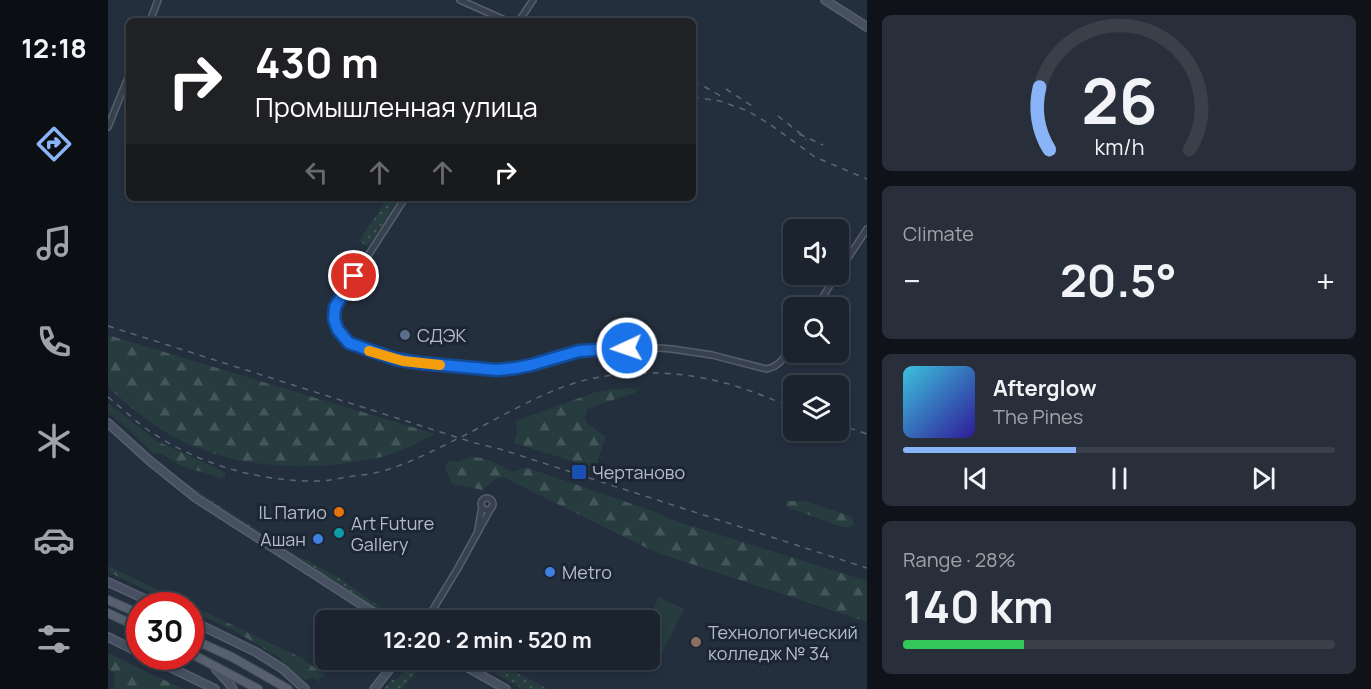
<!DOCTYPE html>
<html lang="en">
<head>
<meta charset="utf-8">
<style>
	body { margin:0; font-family:Manrope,sans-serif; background:#282f3a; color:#f1f3f6; height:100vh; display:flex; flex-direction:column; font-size:22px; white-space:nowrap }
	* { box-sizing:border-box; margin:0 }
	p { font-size:20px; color:#a0a4aa }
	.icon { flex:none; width:33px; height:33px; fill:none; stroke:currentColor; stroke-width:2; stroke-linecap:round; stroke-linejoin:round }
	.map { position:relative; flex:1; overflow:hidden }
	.panel { display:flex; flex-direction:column; gap:15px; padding:15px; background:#0f1319; width:504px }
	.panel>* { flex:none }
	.banner { position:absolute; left:18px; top:18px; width:570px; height:183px; border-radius:9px; box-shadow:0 3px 9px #0003,0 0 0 2px #39404a; background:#202124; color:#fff; overflow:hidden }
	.controls { position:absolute; left:675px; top:219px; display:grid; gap:12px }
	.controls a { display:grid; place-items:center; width:66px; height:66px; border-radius:9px; background:#1b232e; box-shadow:0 3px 9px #0003,0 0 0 2px #39404a; font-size:30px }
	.speed { position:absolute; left:18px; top:592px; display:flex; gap:12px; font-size:30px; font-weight:700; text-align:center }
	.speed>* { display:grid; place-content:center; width:78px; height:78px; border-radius:50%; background:#1b232e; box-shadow:0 3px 9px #0003,0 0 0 2px #39404a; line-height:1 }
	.speed .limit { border:9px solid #d22; background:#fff; color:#111 }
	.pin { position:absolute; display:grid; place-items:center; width:51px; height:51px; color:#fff; margin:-26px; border:3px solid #fff; border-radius:50%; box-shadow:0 2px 6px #0007 }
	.me { position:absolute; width:66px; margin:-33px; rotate:267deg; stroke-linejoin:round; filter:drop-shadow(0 0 4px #0008) }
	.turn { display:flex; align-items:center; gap:21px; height:126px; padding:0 30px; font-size:27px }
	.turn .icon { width:78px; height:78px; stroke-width:2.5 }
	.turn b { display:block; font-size:42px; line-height:51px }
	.lanes { display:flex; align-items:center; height:57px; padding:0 30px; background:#0003; justify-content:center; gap:30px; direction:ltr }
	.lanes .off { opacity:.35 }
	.big { font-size:45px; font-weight:700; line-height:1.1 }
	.panel .card { flex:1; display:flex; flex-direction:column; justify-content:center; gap:9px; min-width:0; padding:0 21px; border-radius:9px; background:#282f3a }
	.panel .dial { align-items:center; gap:0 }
	.dial svg { height:156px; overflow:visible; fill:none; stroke:#39404a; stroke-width:7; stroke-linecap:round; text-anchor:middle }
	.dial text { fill:#f1f3f6; stroke:none }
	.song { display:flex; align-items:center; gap:18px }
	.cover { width:72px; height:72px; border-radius:9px; background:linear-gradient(135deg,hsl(190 70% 55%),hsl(250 70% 35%)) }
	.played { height:6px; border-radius:3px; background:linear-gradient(90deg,#8ab4f8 40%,#39404a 40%) }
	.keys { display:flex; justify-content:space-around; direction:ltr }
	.heat { display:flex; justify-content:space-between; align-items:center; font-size:33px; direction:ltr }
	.charge { height:9px; border-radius:4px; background:linear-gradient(90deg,#34c759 28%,#39404a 0) }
	.trip { position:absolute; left:207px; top:610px; width:345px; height:60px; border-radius:9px; background:#1b232e; box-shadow:0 3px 9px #0003,0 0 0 2px #39404a; font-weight:700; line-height:60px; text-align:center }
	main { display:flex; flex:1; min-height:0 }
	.dock { display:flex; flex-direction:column; width:108px; justify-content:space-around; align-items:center; background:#0b0e12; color:#a0a4aa }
	.dock .icon { width:42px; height:42px }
	.dock .current { color:#8ab4f8 }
	.dock b { font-size:27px; color:#f1f3f6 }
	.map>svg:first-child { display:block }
	.grass { fill:url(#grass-dots) }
	.forest { fill:url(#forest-firs) }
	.park { fill:#263c3f }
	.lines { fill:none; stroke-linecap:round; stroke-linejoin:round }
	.street-casing { stroke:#565f6c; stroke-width:8 }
	.secondary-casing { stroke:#565f6c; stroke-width:10 }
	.primary-casing { stroke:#414a57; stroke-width:10 }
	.street { stroke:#38414e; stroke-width:5 }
	.secondary { stroke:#465061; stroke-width:7 }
	.primary { stroke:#56606e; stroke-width:8 }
	.rail { stroke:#5a6575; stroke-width:1.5; stroke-dasharray:6 6; stroke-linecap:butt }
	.route-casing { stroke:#114b97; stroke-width:15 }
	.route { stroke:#1a73e8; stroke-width:10 }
	.slow { stroke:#f59e0b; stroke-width:10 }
	.service-dot { fill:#5c6f8a; stroke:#1d2633; stroke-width:2 }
	.transit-dot { fill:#1a4fb4; stroke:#1d2633; stroke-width:2 }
	.food-dot { fill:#e8710a; stroke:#1d2633; stroke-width:2 }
	.culture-dot { fill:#0f9aa8; stroke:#1d2633; stroke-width:2 }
	.shop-dot { fill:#3f7fe0; stroke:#1d2633; stroke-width:2 }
	.education-dot { fill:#8d6e63; stroke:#1d2633; stroke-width:2 }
	.labels { text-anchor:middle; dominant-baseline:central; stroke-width:6; stroke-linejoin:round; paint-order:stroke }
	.poi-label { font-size:18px; fill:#b4bcc9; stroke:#1d2633; text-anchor:start }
</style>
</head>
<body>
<main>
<nav class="dock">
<b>12:18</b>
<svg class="icon current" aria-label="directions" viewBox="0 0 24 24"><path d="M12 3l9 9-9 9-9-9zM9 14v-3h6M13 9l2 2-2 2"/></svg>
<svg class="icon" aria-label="music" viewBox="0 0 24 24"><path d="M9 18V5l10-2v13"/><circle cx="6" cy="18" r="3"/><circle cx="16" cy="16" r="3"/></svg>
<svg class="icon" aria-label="phone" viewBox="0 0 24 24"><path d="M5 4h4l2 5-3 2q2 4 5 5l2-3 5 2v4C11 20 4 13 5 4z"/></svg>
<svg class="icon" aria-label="climate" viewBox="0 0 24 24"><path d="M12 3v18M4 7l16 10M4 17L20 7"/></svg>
<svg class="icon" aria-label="car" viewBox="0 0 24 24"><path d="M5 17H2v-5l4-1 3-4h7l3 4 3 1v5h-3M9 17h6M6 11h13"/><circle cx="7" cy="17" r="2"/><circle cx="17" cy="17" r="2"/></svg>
<svg class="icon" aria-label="filters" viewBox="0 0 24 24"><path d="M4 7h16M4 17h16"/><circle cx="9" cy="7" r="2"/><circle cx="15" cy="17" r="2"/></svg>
</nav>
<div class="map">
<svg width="759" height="689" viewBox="0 0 759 689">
	<defs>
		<pattern id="grass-dots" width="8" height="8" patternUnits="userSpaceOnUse" patternTransform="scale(1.5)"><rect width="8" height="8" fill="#263c3f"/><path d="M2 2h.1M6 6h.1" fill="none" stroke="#435659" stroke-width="1.8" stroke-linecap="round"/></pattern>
		<pattern id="forest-firs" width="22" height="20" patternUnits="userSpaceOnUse" patternTransform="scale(1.5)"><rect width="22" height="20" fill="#263c3f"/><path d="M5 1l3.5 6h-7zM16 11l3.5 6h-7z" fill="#435659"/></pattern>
	</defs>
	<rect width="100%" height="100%" fill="#242f3e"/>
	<!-- grass -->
	<g class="grass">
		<polygon points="280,198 292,198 261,245 259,246 251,241"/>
		<polygon points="79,484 183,552 228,576 281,613 297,621 289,621 274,612 78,485"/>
		<polygon points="307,660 318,660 294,689 276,689 284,679 287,681"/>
		<polygon points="363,660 384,660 440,689 415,689"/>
	</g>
	<!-- forest -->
	<g class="forest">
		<path d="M0,335L327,434C311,441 294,452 277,456C209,472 133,471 70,439C44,426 21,406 0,387Z"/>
		<polygon points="517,388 529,390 525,394 513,397 479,409 477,419 480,424 498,437 487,468 406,443 409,433 408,421 488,392"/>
		<path d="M0,403L49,441L117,472V477L113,479C103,473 91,472 79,468C70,465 61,459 53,453L46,454L19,428L0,413Z"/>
		<path d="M362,457C378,457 391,464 404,472L417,468L423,469L550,513L561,519L759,581V622L547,552L395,477L389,478L374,490L361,487L348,485L343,483C342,476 338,472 337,465L343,461L350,462Z"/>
		<polygon points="678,501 696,501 743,516 746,524 741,527 734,527 679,507"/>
		<polygon points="0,566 192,657 218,676 211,679 213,683 205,677 196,680 170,657 127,631 83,611 82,606 72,606 0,572"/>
		<polygon points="0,653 75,689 6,689 7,674 0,669"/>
	</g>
	<!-- park -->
	<polygon class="park" points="551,597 576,609 554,653 542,647 542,621 539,621"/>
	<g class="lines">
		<defs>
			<g id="street">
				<polyline points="352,0 399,21"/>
				<polyline points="42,21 50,0"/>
				<polyline points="411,21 425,0"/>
				<polyline points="0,127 21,75"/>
				<path d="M297,198L227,307L226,319L228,326L233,334L241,343L262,351L295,361L389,370L408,368L480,350L538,347L564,349L604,355L658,369C673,367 678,354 686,342"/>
				<polyline points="730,273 759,229"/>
				<polyline points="708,308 729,274"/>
				<circle cx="379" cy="504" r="6"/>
				<polyline points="370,529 374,507"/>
				<polyline points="318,621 350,568 383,508"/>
			</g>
			<g id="secondary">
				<polyline points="717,0 759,27"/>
				<polyline points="0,423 42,461 88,498 279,621"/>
				<polyline points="0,582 52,606"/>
				<polyline points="82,620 148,652 175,669 197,689"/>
				<polyline points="0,637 32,653"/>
				<polyline points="41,657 107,689"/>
				<polyline points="346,660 398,689"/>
				<polyline points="107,668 119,681 125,689"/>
				<polyline points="266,689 289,660"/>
			</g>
			<g id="primary">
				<polyline points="0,600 32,614"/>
				<polyline points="0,613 32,628"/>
				<polyline points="82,638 124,657 180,689"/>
				<polyline points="82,653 150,689"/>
			</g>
		</defs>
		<!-- street casing -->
		<use href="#street" class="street-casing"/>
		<!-- secondary casing -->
		<use href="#secondary" class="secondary-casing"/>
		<!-- primary casing -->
		<use href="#primary" class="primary-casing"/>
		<!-- street -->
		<use href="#street" class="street"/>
		<!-- secondary -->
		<use href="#secondary" class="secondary"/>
		<!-- primary -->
		<use href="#primary" class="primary"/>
		<!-- rail -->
		<g class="rail">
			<polyline points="585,83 597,87 616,98"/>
			<polyline points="618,89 647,108"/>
			<polyline points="585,97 612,101 640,111 663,125 707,157 759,179"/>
			<polyline points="670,116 693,134 698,140"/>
			<polyline points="691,134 715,145"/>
			<polyline points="382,202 385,198"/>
			<polyline points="0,326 367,443 392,449 759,568"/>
			<path d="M0,397C15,409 30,424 46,434C95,466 154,482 213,481C224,480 234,478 245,476C253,475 263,474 271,472C302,464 330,448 359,434C401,413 444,385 492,377C532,370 577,372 617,383C640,389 663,399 686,408"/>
			<polyline points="730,424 759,434"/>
		</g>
	</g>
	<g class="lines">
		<defs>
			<polyline id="route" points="246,276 227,307 226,319 230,330 241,343 287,359 312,363 389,370 408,368 423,365 471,351 519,348"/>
		</defs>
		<!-- route casing -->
		<use href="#route" class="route-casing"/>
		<!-- route -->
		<use href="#route" class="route"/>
		<!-- slow -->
		<polyline class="slow" points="261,351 295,361 332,365"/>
	</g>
	<!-- markers -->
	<circle class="service-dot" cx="297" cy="335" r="6"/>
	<rect class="transit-dot" x="463" y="464" width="16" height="16" rx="3"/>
	<circle class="food-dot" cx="231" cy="512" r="6"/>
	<circle class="culture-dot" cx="231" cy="533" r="6"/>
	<g class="shop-dot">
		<circle cx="210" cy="539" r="6"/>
		<circle cx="442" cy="572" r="6"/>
	</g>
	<circle class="education-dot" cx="588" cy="642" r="6"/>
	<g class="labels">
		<!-- poi labels -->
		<g class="poi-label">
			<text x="309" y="335">СДЭК</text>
			<text x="484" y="472">Чертаново</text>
			<text x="219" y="512" text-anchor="end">IL Патио</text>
			<text x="243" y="523">Art Future<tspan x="243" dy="21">Gallery</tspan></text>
			<text x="198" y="539" text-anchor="end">Ашан</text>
			<text x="454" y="572">Metro</text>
			<text x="600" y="632">Технологический<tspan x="600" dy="21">колледж № 34</tspan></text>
		</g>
	</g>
</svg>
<div class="controls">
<a><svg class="icon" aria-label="sound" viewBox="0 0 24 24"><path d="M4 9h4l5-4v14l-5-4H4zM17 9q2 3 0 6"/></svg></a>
<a><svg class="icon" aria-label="search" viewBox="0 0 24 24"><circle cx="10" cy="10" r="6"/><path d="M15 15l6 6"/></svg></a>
<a><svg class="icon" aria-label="layers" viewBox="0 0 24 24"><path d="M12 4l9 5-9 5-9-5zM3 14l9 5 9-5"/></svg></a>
</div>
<div class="speed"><div class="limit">30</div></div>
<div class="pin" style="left:246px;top:276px;background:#d93025"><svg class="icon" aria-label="arrive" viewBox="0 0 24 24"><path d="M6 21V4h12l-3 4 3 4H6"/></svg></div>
<svg class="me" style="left:519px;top:348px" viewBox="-20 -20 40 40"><circle r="17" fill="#1a73e8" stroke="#fff" stroke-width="3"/><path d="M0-11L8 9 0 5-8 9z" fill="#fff"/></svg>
<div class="trip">12:20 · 2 min · 520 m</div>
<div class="banner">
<div class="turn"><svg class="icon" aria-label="right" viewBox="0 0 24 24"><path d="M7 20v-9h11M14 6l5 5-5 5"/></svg><div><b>430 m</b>Промышленная улица</div></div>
<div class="lanes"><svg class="icon off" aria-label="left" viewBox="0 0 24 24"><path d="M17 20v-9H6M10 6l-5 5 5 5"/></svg><svg class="icon off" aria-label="ahead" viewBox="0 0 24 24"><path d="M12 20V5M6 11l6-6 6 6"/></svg><svg class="icon off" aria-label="ahead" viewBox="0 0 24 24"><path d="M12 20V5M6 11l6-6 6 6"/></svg><svg class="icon" aria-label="right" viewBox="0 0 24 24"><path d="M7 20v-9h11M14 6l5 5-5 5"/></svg></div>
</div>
</div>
<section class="panel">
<div class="card dial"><svg viewBox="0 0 100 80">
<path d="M14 69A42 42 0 1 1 86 69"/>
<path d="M14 69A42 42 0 0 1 9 37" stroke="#8ab4f8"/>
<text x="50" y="56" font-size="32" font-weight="700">26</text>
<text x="50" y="72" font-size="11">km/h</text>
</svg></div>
<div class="card"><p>Climate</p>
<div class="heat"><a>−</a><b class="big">20.5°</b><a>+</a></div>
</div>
<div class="card">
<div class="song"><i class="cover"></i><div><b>Afterglow</b><p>The Pines</p></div></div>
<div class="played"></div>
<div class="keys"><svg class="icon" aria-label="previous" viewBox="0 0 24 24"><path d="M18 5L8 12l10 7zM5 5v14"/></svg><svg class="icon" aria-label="pause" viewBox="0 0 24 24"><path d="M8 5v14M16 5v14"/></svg><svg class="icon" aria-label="next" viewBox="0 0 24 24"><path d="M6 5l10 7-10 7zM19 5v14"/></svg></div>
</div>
<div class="card"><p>Range · 28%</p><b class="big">140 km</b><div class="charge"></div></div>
</section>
</main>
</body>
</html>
